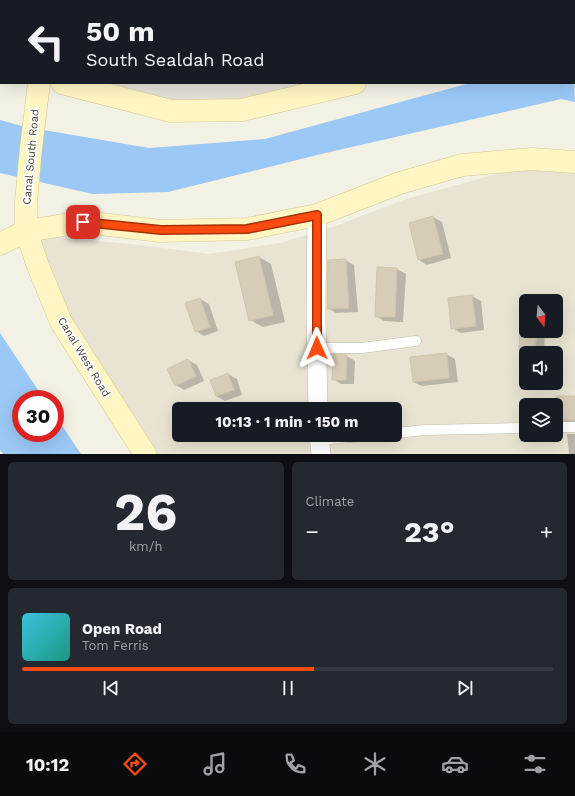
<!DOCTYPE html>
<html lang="en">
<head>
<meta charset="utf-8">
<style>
	body { margin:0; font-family:"Work Sans",sans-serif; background:#242831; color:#f1f3f6; height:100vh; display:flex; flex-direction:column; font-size:15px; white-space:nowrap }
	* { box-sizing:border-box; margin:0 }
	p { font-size:13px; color:#9ea1a6 }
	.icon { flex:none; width:22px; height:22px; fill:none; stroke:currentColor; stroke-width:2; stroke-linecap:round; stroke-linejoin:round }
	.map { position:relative; height:454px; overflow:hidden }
	.panel { display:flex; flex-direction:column; gap:8px; padding:8px; background:#0d0f14; flex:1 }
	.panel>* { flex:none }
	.guide { position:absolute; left:0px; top:0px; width:575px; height:84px; box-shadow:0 4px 16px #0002; background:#171b24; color:#f1f3f6; overflow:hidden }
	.needle { width:26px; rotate:164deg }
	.fabs { position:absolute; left:519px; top:294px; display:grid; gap:8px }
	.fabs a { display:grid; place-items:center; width:44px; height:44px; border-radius:6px; background:#171b24; box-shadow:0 4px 16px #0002; font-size:20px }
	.speed { position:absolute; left:12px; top:390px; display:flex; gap:8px; font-size:20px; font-weight:700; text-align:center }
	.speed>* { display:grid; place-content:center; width:52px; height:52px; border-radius:50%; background:#171b24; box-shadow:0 4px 16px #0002; line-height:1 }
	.speed .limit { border:6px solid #d22; background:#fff; color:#111 }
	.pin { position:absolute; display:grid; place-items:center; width:34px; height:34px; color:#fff; margin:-17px; border-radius:8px; box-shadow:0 2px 6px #0006 }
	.me { position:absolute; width:44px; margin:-22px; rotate:359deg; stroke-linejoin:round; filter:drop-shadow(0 0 3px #0008) }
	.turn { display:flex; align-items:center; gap:14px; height:84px; padding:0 20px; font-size:18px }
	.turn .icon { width:52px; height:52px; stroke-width:2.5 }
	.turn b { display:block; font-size:28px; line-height:34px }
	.big { font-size:30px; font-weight:700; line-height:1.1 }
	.panel .card { flex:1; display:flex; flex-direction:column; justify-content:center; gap:6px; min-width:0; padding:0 14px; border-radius:6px; background:#242831 }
	.panel .dial { align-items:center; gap:0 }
	.dial b { font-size:52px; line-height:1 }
	.song { display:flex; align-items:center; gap:12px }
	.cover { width:48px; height:48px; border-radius:6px; background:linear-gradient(135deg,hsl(190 70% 55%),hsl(170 70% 35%)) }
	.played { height:4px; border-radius:2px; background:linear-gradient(90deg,#ff4b10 55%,#363941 55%) }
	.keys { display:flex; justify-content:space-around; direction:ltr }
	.heat { display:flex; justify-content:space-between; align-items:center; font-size:22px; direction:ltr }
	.panel .tiles { flex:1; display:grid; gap:8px; grid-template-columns:1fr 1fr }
	.card:last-child { grid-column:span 2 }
	.trip { position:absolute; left:172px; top:402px; width:230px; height:40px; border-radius:6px; background:#171b24; box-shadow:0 4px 16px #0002; font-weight:700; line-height:40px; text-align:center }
	.tabs { display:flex; height:64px; justify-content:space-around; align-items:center; background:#090b0e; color:#9ea1a6 }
	.tabs .icon { width:28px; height:28px }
	.tabs .active { color:#ff4b10 }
	.tabs b { font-size:18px; color:#f1f3f6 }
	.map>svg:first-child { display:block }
	.residential { fill:#e8e3d2; fill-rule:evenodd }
	.industrial { fill:#e5e1d9 }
	.water { fill:#9bc8f5 }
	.shadow { fill:#0003 }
	.building { fill:#d6cdb9; stroke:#d1c6ac }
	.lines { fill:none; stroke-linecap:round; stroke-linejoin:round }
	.lane-casing { stroke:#c2bca9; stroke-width:11 }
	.street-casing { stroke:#c2bca9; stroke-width:20 }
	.secondary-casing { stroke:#d6cb90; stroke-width:23 }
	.lane { stroke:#fff; stroke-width:10 }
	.street { stroke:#fff; stroke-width:19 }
	.secondary { stroke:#fff6c3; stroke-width:22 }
	.route-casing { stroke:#a6310a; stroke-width:10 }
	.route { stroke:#ff4b10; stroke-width:7 }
	.labels { text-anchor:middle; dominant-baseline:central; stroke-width:4; stroke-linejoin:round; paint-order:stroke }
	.street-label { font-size:11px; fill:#464134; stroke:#fff }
</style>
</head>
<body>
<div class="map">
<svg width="575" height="454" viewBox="0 0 575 454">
	<rect width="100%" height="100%" fill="#f3f0e4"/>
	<!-- residential -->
	<path class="residential" d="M552,157L575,159V454H152L72,332L34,242L56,237L139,245L209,254L280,243L333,227L406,199L479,179ZM526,301H556V331H526ZM526,353H556V383H526ZM526,405H556V435H526ZM179,409H395V435H179Z"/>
	<!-- industrial -->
	<g class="industrial">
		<polygon points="0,0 396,0 400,1 1,1 1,56"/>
		<polygon points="97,83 314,83 245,100 172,103"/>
	</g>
	<!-- water -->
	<g class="water">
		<polygon points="456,0 575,0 575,33 574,1"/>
		<polygon points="574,74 575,102 561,99 317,155 168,192 93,194 0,173 0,120 26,127 149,148 265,139 470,83 574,83"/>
		<polygon points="0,333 44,399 21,399 21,433 55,433 55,415 81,454 3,454 0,450"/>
	</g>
	<!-- shadow -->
	<g class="shadow">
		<polygon points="201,0 234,0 201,1"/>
		<polygon points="433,217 442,222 451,258 427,265 419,260"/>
		<polygon points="259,257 271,264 285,322 263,327 250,320"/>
		<polygon points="345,260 354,265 358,312 336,313 328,308"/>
		<polygon points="378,268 397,269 406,274 403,322 384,321 376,316"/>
		<polygon points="472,296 481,301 484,330 461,333 452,328"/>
		<polygon points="200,299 209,304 218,331 204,336 196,331"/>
		<polygon points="523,300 533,301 526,301 526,331 545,331 544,353 527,353 520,349"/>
		<polygon points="446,354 455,359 458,382 422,386 413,382"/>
		<polygon points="347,356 355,361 354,384 341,384 333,379"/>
		<polygon points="188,360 197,365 204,381 184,390 176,385"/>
		<polygon points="228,374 237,379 242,395 225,401 216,396"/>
		<polygon points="575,397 575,425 566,425 557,420"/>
		<polygon points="567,434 575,434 575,454 569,454"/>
	</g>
	<!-- building -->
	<g class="building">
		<polygon points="433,216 443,254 418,260 409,223"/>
		<polygon points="259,256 273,315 249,321 235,262"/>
		<polygon points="346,259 349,308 327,309 328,260"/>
		<polygon points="377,267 397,268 395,317 375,317"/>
		<polygon points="472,295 476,326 451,329 448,298"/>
		<polygon points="200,298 210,327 195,332 185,303"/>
		<polygon points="520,331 537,331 535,351 519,350"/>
		<polygon points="447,353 449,378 413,382 410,357"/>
		<polygon points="333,354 347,355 346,380 332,380"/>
		<polygon points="188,359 196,376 175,386 167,369"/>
		<polygon points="228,373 234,390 216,396 210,380"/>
		<rect x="556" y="396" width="19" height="24"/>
	</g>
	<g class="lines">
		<defs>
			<g id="lane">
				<polyline points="245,1 245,0"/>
				<polyline points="317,348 362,348 416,341"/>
				<polyline points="556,427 575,427"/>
				<polyline points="395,433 426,430 526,428"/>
				<polyline points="319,440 371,435"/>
			</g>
			<g id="street">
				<polyline points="317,215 316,314 318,409"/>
				<polyline points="319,435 321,454"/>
			</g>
			<g id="secondary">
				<polyline points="574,57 575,57"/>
				<polyline points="0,65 1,65"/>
				<polyline points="39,83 31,148 26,202 26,231 38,266 61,322 145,454"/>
				<polyline points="62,83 171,111 242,110 355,83"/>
				<polyline points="0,244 26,231 83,222 161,231 247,229 317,215 400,183 462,165 532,159 575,162"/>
			</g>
		</defs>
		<!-- lane casing -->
		<use href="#lane" class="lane-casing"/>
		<!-- street casing -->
		<use href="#street" class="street-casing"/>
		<!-- secondary casing -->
		<use href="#secondary" class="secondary-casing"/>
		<!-- lane -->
		<use href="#lane" class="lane"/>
		<!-- street -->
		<use href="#street" class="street"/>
		<!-- secondary -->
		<use href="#secondary" class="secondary"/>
	</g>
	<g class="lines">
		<defs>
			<polyline id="route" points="83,222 161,230 247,229 317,215 317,348"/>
		</defs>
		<!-- route casing -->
		<use href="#route" class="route-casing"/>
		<!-- route -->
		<use href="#route" class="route"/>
	</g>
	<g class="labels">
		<!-- street labels -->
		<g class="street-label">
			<text transform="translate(31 157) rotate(-85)">Canal South Road</text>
			<text transform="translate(84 357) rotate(59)">Canal West Road</text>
		</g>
	</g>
</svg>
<div class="fabs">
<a><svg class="needle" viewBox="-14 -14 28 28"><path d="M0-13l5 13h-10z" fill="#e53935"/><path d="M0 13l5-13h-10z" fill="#9ea1a6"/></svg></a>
<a><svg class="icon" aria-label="sound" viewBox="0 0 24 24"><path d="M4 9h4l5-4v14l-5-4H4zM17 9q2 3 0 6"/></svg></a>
<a><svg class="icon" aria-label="layers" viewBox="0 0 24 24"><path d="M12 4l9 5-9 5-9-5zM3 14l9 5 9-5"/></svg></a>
</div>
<div class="speed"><div class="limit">30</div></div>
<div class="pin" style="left:83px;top:222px;background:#d93025"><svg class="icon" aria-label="arrive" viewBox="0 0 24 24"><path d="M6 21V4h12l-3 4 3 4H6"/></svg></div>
<svg class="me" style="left:317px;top:348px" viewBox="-20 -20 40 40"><path d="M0-17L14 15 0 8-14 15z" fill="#ff4b10" stroke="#fff" stroke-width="4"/></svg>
<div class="trip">10:13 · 1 min · 150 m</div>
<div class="guide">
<div class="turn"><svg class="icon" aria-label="left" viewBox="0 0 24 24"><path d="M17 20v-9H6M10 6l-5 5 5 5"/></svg><div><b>50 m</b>South Sealdah Road</div></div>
</div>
</div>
<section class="panel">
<div class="tiles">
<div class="card dial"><b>26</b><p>km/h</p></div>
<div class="card"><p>Climate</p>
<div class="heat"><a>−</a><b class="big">23°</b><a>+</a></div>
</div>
<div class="card">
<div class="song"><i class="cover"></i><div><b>Open Road</b><p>Tom Ferris</p></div></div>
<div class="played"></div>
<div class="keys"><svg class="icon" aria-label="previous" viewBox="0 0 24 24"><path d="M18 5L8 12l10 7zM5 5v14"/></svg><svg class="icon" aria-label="pause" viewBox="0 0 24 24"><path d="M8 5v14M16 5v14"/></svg><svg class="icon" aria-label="next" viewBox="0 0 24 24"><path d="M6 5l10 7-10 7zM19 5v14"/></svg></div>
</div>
</div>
</section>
<nav class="tabs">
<b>10:12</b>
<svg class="icon active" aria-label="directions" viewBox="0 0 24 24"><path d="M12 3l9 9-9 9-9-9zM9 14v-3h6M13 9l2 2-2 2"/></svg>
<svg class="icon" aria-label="music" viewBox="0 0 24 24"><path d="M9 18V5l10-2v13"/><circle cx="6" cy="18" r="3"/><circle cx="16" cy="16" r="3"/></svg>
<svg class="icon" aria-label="phone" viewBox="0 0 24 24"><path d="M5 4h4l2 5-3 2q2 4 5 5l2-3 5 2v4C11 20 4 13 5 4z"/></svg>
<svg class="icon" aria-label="climate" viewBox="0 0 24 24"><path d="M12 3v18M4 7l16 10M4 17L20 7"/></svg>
<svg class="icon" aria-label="car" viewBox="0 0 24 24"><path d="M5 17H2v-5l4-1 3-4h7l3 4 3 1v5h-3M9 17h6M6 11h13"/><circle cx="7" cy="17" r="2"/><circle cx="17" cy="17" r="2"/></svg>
<svg class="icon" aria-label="filters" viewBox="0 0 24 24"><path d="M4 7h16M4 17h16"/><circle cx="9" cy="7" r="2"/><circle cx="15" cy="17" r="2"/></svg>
</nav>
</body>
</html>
